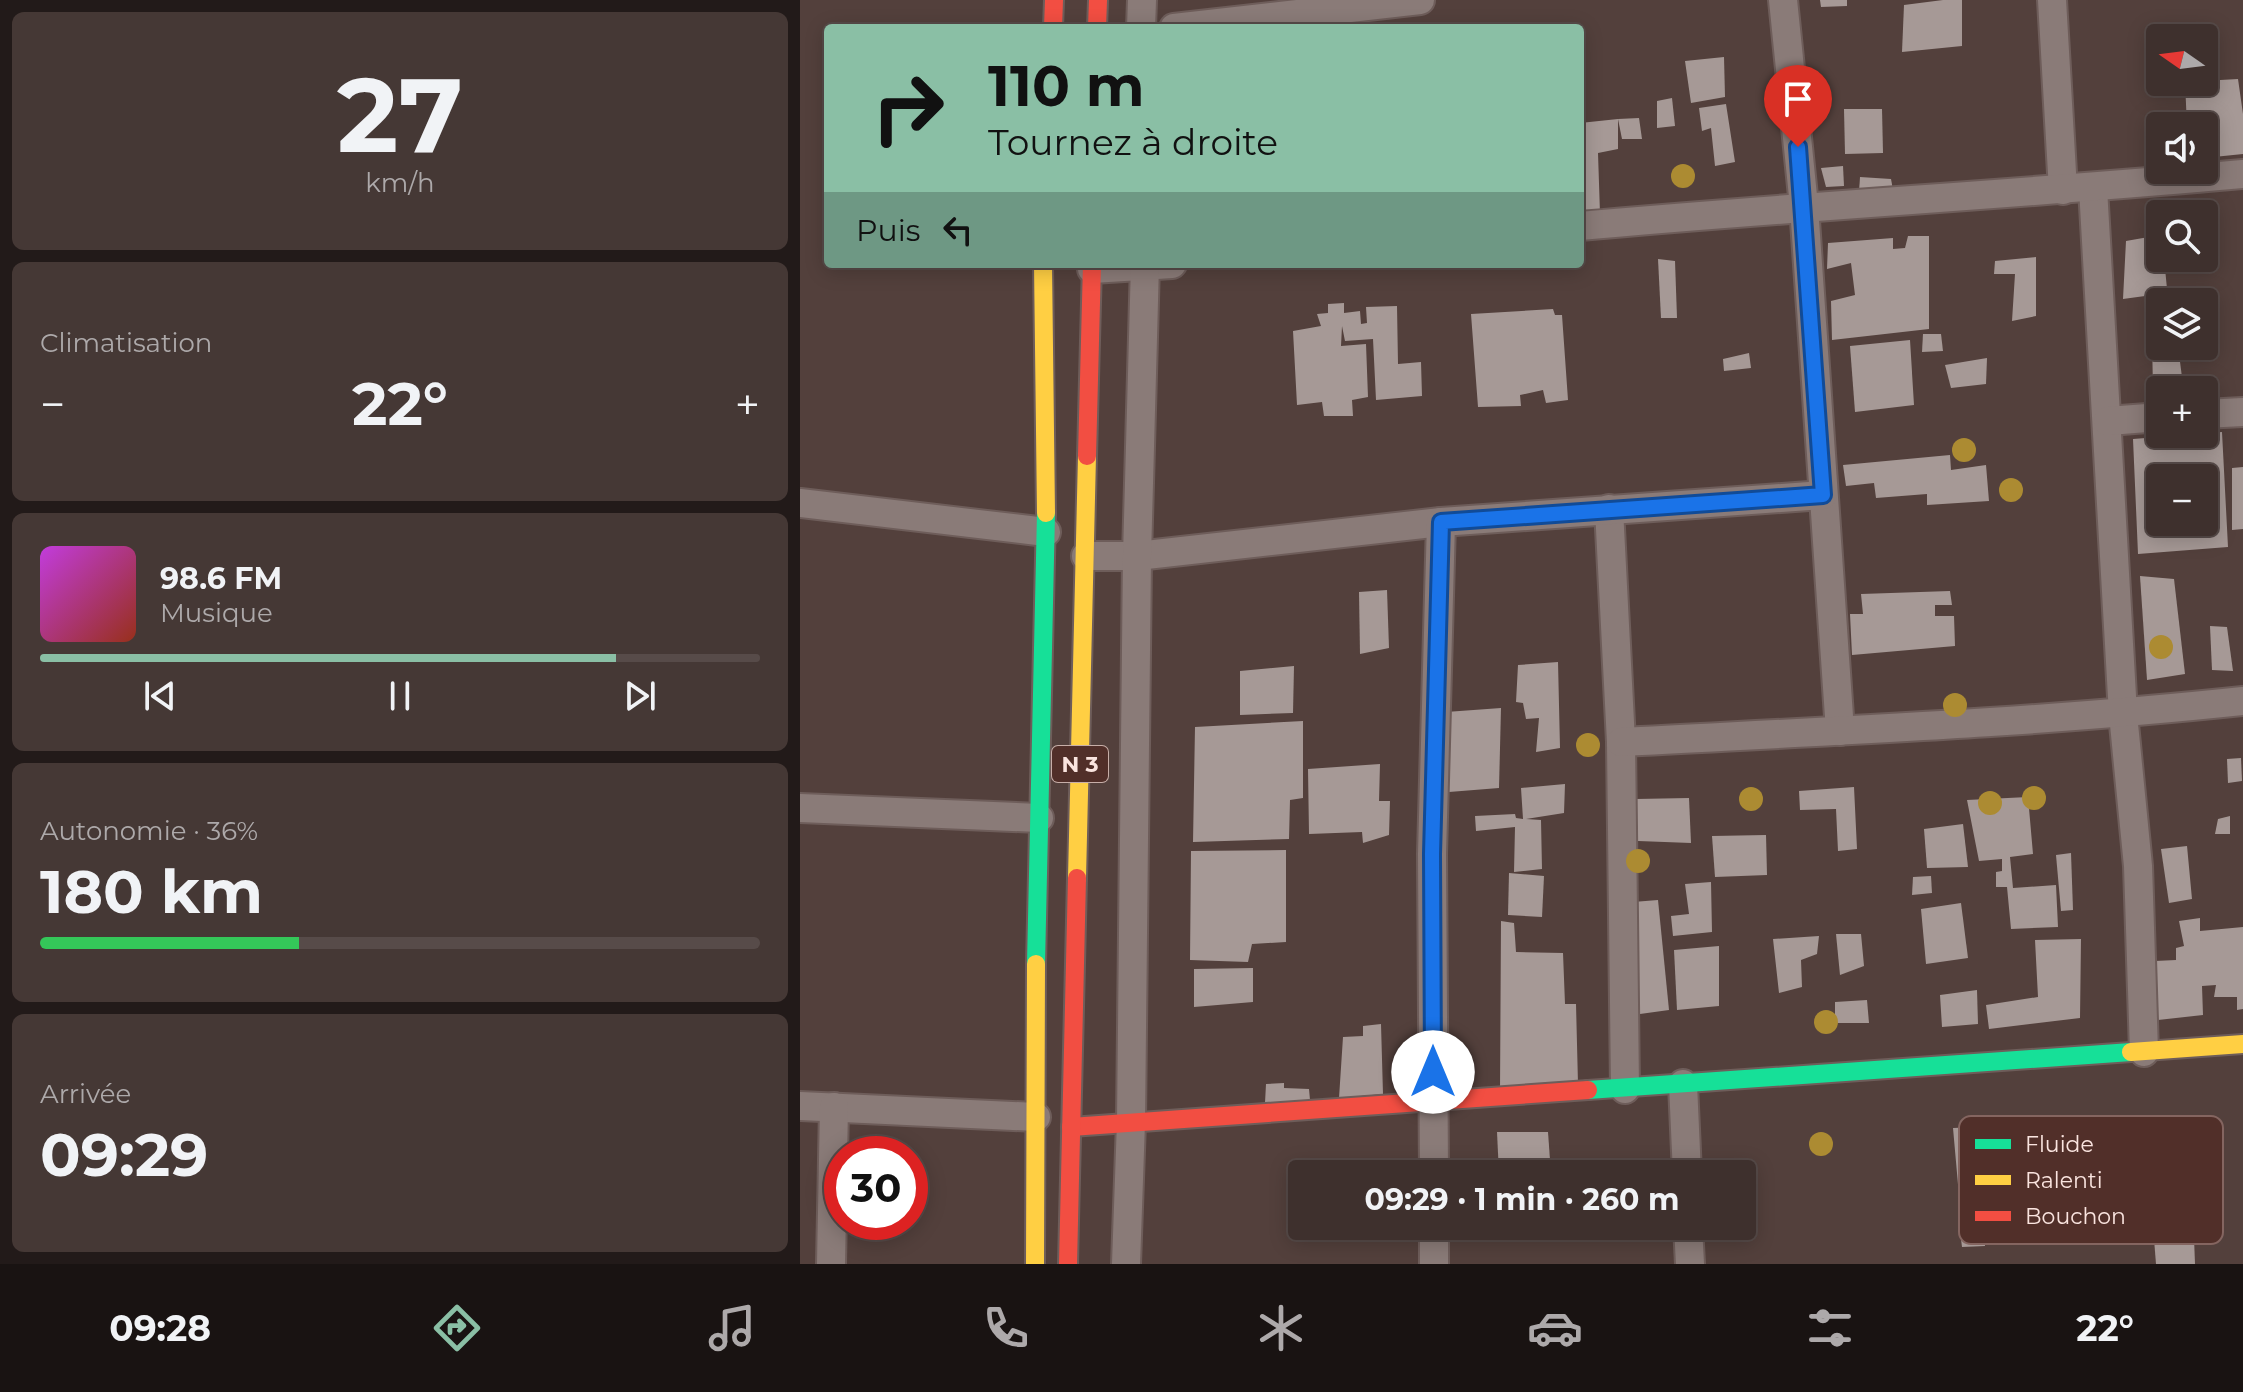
<!DOCTYPE html>
<html lang="fr">
<head>
<meta charset="utf-8">
<style>
	body { margin:0; font-family:Montserrat,sans-serif; background:#453835; color:#f1f3f6; height:100vh; display:flex; flex-direction:column; font-size:30px; white-space:nowrap }
	* { box-sizing:border-box; margin:0 }
	p { font-size:26px; color:#ada9aa }
	.icon { flex:none; width:44px; height:44px; fill:none; stroke:currentColor; stroke-width:2; stroke-linecap:round; stroke-linejoin:round }
	.map { position:relative; flex:1; overflow:hidden }
	.sheet { display:flex; flex-direction:column; gap:12px; padding:12px; background:#221a19; width:800px }
	.sheet>* { flex:none }
	.banner { position:absolute; left:24px; top:24px; width:760px; height:244px; border-radius:8px; box-shadow:0 4px 20px #0003,0 0 0 2px #574b49; background:#8abfa5; color:#111; overflow:hidden }
	.needle { width:52px; rotate:284deg }
	.tools { position:absolute; left:1346px; top:24px; display:grid; gap:16px }
	.tools a { display:grid; place-items:center; width:72px; height:72px; border-radius:8px; background:#3e302d; box-shadow:0 4px 20px #0003,0 0 0 2px #574b49; font-size:40px }
	.speed { position:absolute; left:24px; top:1136px; display:flex; gap:16px; font-size:40px; font-weight:700; text-align:center }
	.speed>* { display:grid; place-content:center; width:104px; height:104px; border-radius:50%; background:#3e302d; box-shadow:0 4px 20px #0003,0 0 0 2px #574b49; line-height:1 }
	.speed .limit { border:12px solid #d22; background:#fff; color:#111 }
	.pin { position:absolute; display:grid; place-items:center; width:68px; height:68px; color:#fff; margin:-82px -34px; border-radius:50% 50% 50% 0; rotate:-45deg; box-shadow:0 0 8px #0007 }
	.pin .icon { rotate:45deg }
	.me { position:absolute; width:88px; margin:-44px; rotate:0deg; stroke-linejoin:round; filter:drop-shadow(0 0 6px #0008) }
	.turn { display:flex; align-items:center; gap:28px; height:168px; padding:0 32px; font-size:36px }
	.turn .icon { width:104px; height:104px; stroke-width:2.5 }
	.turn b { display:block; font-size:56px; line-height:68px }
	.then { display:flex; align-items:center; height:76px; padding:0 32px; background:#0003; gap:16px; font-size:30px }
	.big { font-size:60px; font-weight:700; line-height:1.1 }
	.sheet .tile { flex:1; display:flex; flex-direction:column; justify-content:center; gap:12px; min-width:0; padding:0 28px; border-radius:12px; background:#453835 }
	.sheet .dial { align-items:center; gap:0 }
	.dial b { font-size:104px; line-height:1 }
	.song { display:flex; align-items:center; gap:24px }
	.cover { width:96px; height:96px; border-radius:12px; background:linear-gradient(135deg,hsl(290 70% 55%),hsl(10 70% 35%)) }
	.played { height:8px; border-radius:4px; background:linear-gradient(90deg,#8abfa5 80%,#574b49 80%) }
	.keys { display:flex; justify-content:space-around; direction:ltr }
	.heat { display:flex; justify-content:space-between; align-items:center; font-size:44px; direction:ltr }
	.charge { height:12px; border-radius:6px; background:linear-gradient(90deg,#34c759 36%,#574b49 0) }
	.trip { position:absolute; left:488px; top:1160px; width:468px; height:80px; border-radius:8px; background:#3e302d; box-shadow:0 4px 20px #0003,0 0 0 2px #574b49; font-weight:700; line-height:80px; text-align:center }
	.dock { display:flex; height:128px; justify-content:space-around; align-items:center; background:#191312; color:#ada9aa }
	.dock .icon { width:56px; height:56px }
	.dock .selected { color:#8abfa5 }
	.dock b { font-size:36px; color:#f1f3f6 }
	main { display:flex; flex:1; min-height:0 }
	.map>svg:first-child { display:block }
	.building { fill:#a69996; fill-rule:evenodd }
	.lines { fill:none; stroke-linecap:round; stroke-linejoin:round }
	.street-casing { stroke:#6e5d5a; stroke-width:32 }
	.fast-casing { stroke:#6e5d5a; stroke-width:22 }
	.slow-casing { stroke:#6e5d5a; stroke-width:22 }
	.jam-casing { stroke:#6e5d5a; stroke-width:22 }
	.street { stroke:#8a7b78; stroke-width:28 }
	.fast { stroke:#16e098; stroke-width:18 }
	.slow { stroke:#ffcf43; stroke-width:18 }
	.jam { stroke:#f24e42; stroke-width:18 }
	.tree { fill:#ac8b32 }
	.route-casing { stroke:#114b97; stroke-width:20 }
	.route { stroke:#1a73e8; stroke-width:14 }
	.labels { text-anchor:middle; dominant-baseline:central; stroke-width:8; stroke-linejoin:round; paint-order:stroke }
	.shield { fill:#512f29; stroke:#c7aea8; stroke-width:2 }
	.shield-label { font-size:22px; font-weight:bold; fill:#fae4df }
	.key { fill:#512f29; stroke:#846560; stroke-width:2 }
	.key-label { font-size:22px; fill:#fae4df }
</style>
</head>
<body>
<main>
<section class="sheet">
<div class="tile dial"><b>27</b><p>km/h</p></div>
<div class="tile"><p>Climatisation</p>
<div class="heat"><a>−</a><b class="big">22°</b><a>+</a></div>
</div>
<div class="tile">
<div class="song"><i class="cover"></i><div><b>98.6 FM</b><p>Musique</p></div></div>
<div class="played"></div>
<div class="keys"><svg class="icon" aria-label="previous" viewBox="0 0 24 24"><path d="M18 5L8 12l10 7zM5 5v14"/></svg><svg class="icon" aria-label="pause" viewBox="0 0 24 24"><path d="M8 5v14M16 5v14"/></svg><svg class="icon" aria-label="next" viewBox="0 0 24 24"><path d="M6 5l10 7-10 7zM19 5v14"/></svg></div>
</div>
<div class="tile"><p>Autonomie · 36%</p><b class="big">180 km</b><div class="charge"></div></div>
<div class="tile"><p>Arrivée</p><b class="big">09:29</b></div>
</section>
<div class="map">
<svg width="1443" height="1264" viewBox="0 0 1443 1264">
	<rect width="100%" height="100%" fill="#53403c"/>
	<!-- building -->
	<g class="building">
		<polygon points="1020,0 1047,0 1047,6 1021,7"/>
		<polygon points="1143,0 1162,0 1162,46 1102,52 1104,5"/>
		<polygon points="924,57 925,97 891,103 885,61"/>
		<polygon points="1438,79 1443,114 1443,154 1404,158 1404,126 1387,126 1385,82"/>
		<polygon points="872,98 875,126 857,128 857,101"/>
		<polygon points="926,104 935,162 915,166 911,128 902,131 899,108"/>
		<polygon points="1044,109 1082,109 1083,153 1045,154"/>
		<polygon points="839,118 842,139 822,139 818,119"/>
		<polygon points="818,119 818,149 798,153 800,214 780,215 780,123"/>
		<polygon points="1043,166 1044,186 1026,187 1021,168"/>
		<polygon points="1060,177 1091,179 1093,190 1059,192"/>
		<polygon points="1360,235 1360,258 1364,258 1368,299 1346,305 1345,296 1323,299 1326,241"/>
		<polygon points="1108,236 1129,236 1129,329 1032,340 1031,301 1055,295 1051,263 1027,269 1028,243 1093,238 1093,249 1105,248"/>
		<polygon points="1236,257 1236,316 1212,321 1215,274 1194,274 1195,261"/>
		<polygon points="858,259 875,261 877,318 861,318"/>
		<polygon points="544,303 544,313 560,311 561,324 567,323 566,307 597,306 598,364 621,362 622,396 576,400 573,339 545,341 542,326 541,346 566,344 568,397 552,400 553,416 524,416 522,402 497,405 493,331 521,326 517,314 528,313 528,304"/>
		<polygon points="753,309 755,315 762,315 768,400 746,403 743,390 720,395 721,406 678,407 671,314"/>
		<polygon points="1123,334 1141,334 1143,351 1122,352"/>
		<polygon points="1360,338 1360,346 1378,346 1383,385 1353,390 1352,339"/>
		<polygon points="1110,340 1114,405 1055,412 1050,346"/>
		<polygon points="949,353 951,368 924,371 923,359"/>
		<polygon points="1187,358 1186,384 1151,388 1145,365"/>
		<path d="M1422,432L1428,547L1338,554L1333,439ZM1360,478H1404V522H1360Z"/>
		<polygon points="1150,455 1151,470 1186,465 1189,501 1127,505 1127,494 1076,498 1074,483 1046,486 1043,465"/>
		<polygon points="1443,467 1443,529 1432,530 1432,468"/>
		<polygon points="1340,576 1374,579 1385,674 1347,680"/>
		<polygon points="587,590 589,648 560,654 559,592"/>
		<polygon points="1150,591 1152,605 1135,605 1135,616 1154,616 1155,646 1052,655 1050,614 1063,614 1061,594"/>
		<polygon points="1410,626 1427,627 1433,671 1412,670"/>
		<polygon points="758,662 760,748 736,752 739,718 726,719 723,703 716,702 718,665"/>
		<polygon points="494,666 493,713 440,715 440,671"/>
		<polygon points="701,708 699,788 649,792 646,712"/>
		<polygon points="503,721 503,798 490,800 489,839 393,842 395,727"/>
		<polygon points="1441,758 1442,781 1428,783 1427,759"/>
		<polygon points="580,764 579,801 590,801 589,835 563,843 562,832 509,834 508,769"/>
		<polygon points="765,784 764,813 726,819 741,820 742,869 714,872 715,827 676,831 675,816 715,814 716,818 723,819 721,788"/>
		<polygon points="1054,787 1057,849 1038,851 1036,809 1000,810 999,791"/>
		<polygon points="1228,797 1233,854 1210,857 1213,888 1256,885 1258,927 1211,929 1207,887 1196,887 1196,872 1202,871 1202,859 1179,861 1167,800"/>
		<polygon points="889,798 891,843 838,841 836,799"/>
		<polygon points="1430,816 1430,834 1415,834 1418,819"/>
		<polygon points="1163,824 1168,867 1127,868 1124,829"/>
		<polygon points="966,835 967,875 915,877 912,836"/>
		<polygon points="1387,846 1392,899 1369,903 1361,849"/>
		<polygon points="486,850 486,942 452,944 448,962 390,960 391,851"/>
		<polygon points="1271,853 1273,910 1261,911 1256,855"/>
		<polygon points="709,873 744,876 742,917 708,915"/>
		<polygon points="1131,876 1132,893 1112,895 1113,877"/>
		<polygon points="911,882 912,932 873,936 871,916 889,914 885,884"/>
		<polygon points="858,900 869,1010 840,1014 833,902"/>
		<polygon points="1161,903 1168,958 1126,964 1121,909"/>
		<polygon points="1400,918 1400,931 1443,927 1443,1009 1437,1010 1437,997 1414,997 1416,985 1402,986 1403,1015 1358,1020 1355,961 1376,960 1376,948 1384,946 1379,921"/>
		<polygon points="701,921 714,923 716,952 763,953 765,1004 776,1004 778,1084 700,1091"/>
		<polygon points="1036,934 1061,934 1064,966 1040,975"/>
		<polygon points="1019,936 1017,954 1001,960 1002,987 979,993 973,939"/>
		<polygon points="1281,939 1280,1018 1189,1029 1186,1005 1238,997 1235,940"/>
		<polygon points="919,946 919,1006 877,1010 874,950"/>
		<polygon points="453,968 453,1002 394,1007 394,969"/>
		<polygon points="1177,990 1178,1024 1142,1027 1140,995"/>
		<polygon points="1067,1000 1069,1023 1035,1023 1035,1002"/>
		<polygon points="581,1024 583,1094 539,1098 543,1037 563,1036 563,1026"/>
		<polygon points="484,1083 484,1088 509,1089 510,1100 465,1103 466,1084"/>
		<polygon points="1253,1124 1248,1232 1220,1235 1217,1206 1160,1207 1153,1128"/>
		<polygon points="697,1132 748,1132 751,1174 699,1174"/>
		<polygon points="1275,1221 1276,1241 1255,1245 1253,1224"/>
		<polygon points="1184,1230 1185,1246 1162,1247 1160,1231"/>
		<polygon points="1394,1238 1395,1264 1356,1264 1354,1239"/>
	</g>
	<g class="lines">
		<defs>
			<g id="street">
				<polyline points="983,0 1004,206 1040,731"/>
				<polyline points="1252,0 1263,190"/>
				<polyline points="341,28 342,0"/>
				<polyline points="374,28 620,0"/>
				<polyline points="1293,188 1323,714 1338,866 1344,1052"/>
				<path d="M780,226C1001,206 1222,194 1443,174"/>
				<polyline points="292,269 372,264"/>
				<polyline points="1404,414 1443,412"/>
				<polyline points="1308,421 1360,417"/>
				<polyline points="0,503 246,532"/>
				<polyline points="809,509 821,742 825,1089"/>
				<polyline points="286,556 337,556 641,522 1023,495"/>
				<path d="M821,742C1029,731 1236,723 1443,701"/>
				<polyline points="0,808 239,818"/>
				<polyline points="883,1084 887,1174"/>
				<polyline points="0,1106 236,1117"/>
				<polyline points="634,1174 632,854 641,522"/>
				<polyline points="634,1226 634,1264"/>
				<polyline points="888,1226 890,1264"/>
				<polyline points="31,1264 34,1107"/>
				<polyline points="326,1264 331,1122 337,556 345,264"/>
			</g>
			<g id="fast">
				<polyline points="236,964 246,513"/>
				<polyline points="788,1090 1331,1052"/>
			</g>
			<g id="slow">
				<polyline points="243,264 246,513"/>
				<polyline points="277,878 287,456"/>
				<polyline points="1331,1052 1443,1044"/>
				<polyline points="235,1264 236,964"/>
			</g>
			<g id="jam">
				<polyline points="253,28 254,0"/>
				<polyline points="297,28 298,0"/>
				<polyline points="287,456 292,264"/>
				<polyline points="271,1127 788,1090"/>
				<polyline points="268,1264 277,878"/>
			</g>
		</defs>
		<!-- street casing -->
		<use href="#street" class="street-casing"/>
		<!-- fast casing -->
		<use href="#fast" class="fast-casing"/>
		<!-- slow casing -->
		<use href="#slow" class="slow-casing"/>
		<!-- jam casing -->
		<use href="#jam" class="jam-casing"/>
		<!-- street -->
		<use href="#street" class="street"/>
		<!-- fast -->
		<use href="#fast" class="fast"/>
		<!-- slow -->
		<use href="#slow" class="slow"/>
		<!-- jam -->
		<use href="#jam" class="jam"/>
	</g>
	<!-- trees -->
	<g class="tree">
		<circle cx="883" cy="176" r="12"/>
		<circle cx="1164" cy="450" r="12"/>
		<circle cx="1211" cy="490" r="12"/>
		<circle cx="1361" cy="647" r="12"/>
		<circle cx="1155" cy="705" r="12"/>
		<circle cx="788" cy="745" r="12"/>
		<circle cx="1234" cy="798" r="12"/>
		<circle cx="951" cy="799" r="12"/>
		<circle cx="1190" cy="803" r="12"/>
		<circle cx="838" cy="861" r="12"/>
		<circle cx="1026" cy="1022" r="12"/>
		<circle cx="1021" cy="1144" r="12"/>
	</g>
	<g class="lines">
		<defs>
			<polyline id="route" points="633,1072 632,854 641,522 1023,495 998,147"/>
		</defs>
		<!-- route casing -->
		<use href="#route" class="route-casing"/>
		<!-- route -->
		<use href="#route" class="route"/>
	</g>
	<g class="labels">
		<!-- shield labels -->
		<rect class="shield" x="252" y="746" width="56" height="36" rx="6"/>
		<g class="shield-label">
			<text x="280" y="764">N 3</text>
		</g>
	</g>
	<!-- legend -->
	<rect x="1159" y="1116" width="264" height="128" rx="12" class="key"/>
	<rect x="1175" y="1139" width="36" height="10" fill="#16e098"/>
	<rect x="1175" y="1175" width="36" height="10" fill="#ffcf43"/>
	<rect x="1175" y="1211" width="36" height="10" fill="#f24e42"/>
	<g class="key-label">
		<text x="1225" y="1152">Fluide</text>
		<text x="1225" y="1188">Ralenti</text>
		<text x="1225" y="1224">Bouchon</text>
	</g>
</svg>
<div class="tools">
<a><svg class="needle" viewBox="-14 -14 28 28"><path d="M0-13l5 13h-10z" fill="#e53935"/><path d="M0 13l5-13h-10z" fill="#ada9aa"/></svg></a>
<a><svg class="icon" aria-label="sound" viewBox="0 0 24 24"><path d="M4 9h4l5-4v14l-5-4H4zM17 9q2 3 0 6"/></svg></a>
<a><svg class="icon" aria-label="search" viewBox="0 0 24 24"><circle cx="10" cy="10" r="6"/><path d="M15 15l6 6"/></svg></a>
<a><svg class="icon" aria-label="layers" viewBox="0 0 24 24"><path d="M12 4l9 5-9 5-9-5zM3 14l9 5 9-5"/></svg></a>
<a>+</a>
<a>−</a>
</div>
<div class="speed"><div class="limit">30</div></div>
<div class="pin" style="left:998px;top:147px;background:#d93025"><svg class="icon" aria-label="arrive" viewBox="0 0 24 24"><path d="M6 21V4h12l-3 4 3 4H6"/></svg></div>
<svg class="me" style="left:633px;top:1072px" viewBox="-20 -20 40 40"><circle r="19" fill="#fff"/><path d="M0-13L10 11 0 6-10 11z" fill="#1a73e8"/></svg>
<div class="trip">09:29 · 1 min · 260 m</div>
<div class="banner">
<div class="turn"><svg class="icon" aria-label="right" viewBox="0 0 24 24"><path d="M7 20v-9h11M14 6l5 5-5 5"/></svg><div><b>110 m</b>Tournez à droite</div></div>
<div class="then">Puis<svg class="icon" aria-label="left" viewBox="0 0 24 24"><path d="M17 20v-9H6M10 6l-5 5 5 5"/></svg></div>
</div>
</div>
</main>
<nav class="dock">
<b>09:28</b>
<svg class="icon selected" aria-label="directions" viewBox="0 0 24 24"><path d="M12 3l9 9-9 9-9-9zM9 14v-3h6M13 9l2 2-2 2"/></svg>
<svg class="icon" aria-label="music" viewBox="0 0 24 24"><path d="M9 18V5l10-2v13"/><circle cx="6" cy="18" r="3"/><circle cx="16" cy="16" r="3"/></svg>
<svg class="icon" aria-label="phone" viewBox="0 0 24 24"><path d="M5 4h4l2 5-3 2q2 4 5 5l2-3 5 2v4C11 20 4 13 5 4z"/></svg>
<svg class="icon" aria-label="climate" viewBox="0 0 24 24"><path d="M12 3v18M4 7l16 10M4 17L20 7"/></svg>
<svg class="icon" aria-label="car" viewBox="0 0 24 24"><path d="M5 17H2v-5l4-1 3-4h7l3 4 3 1v5h-3M9 17h6M6 11h13"/><circle cx="7" cy="17" r="2"/><circle cx="17" cy="17" r="2"/></svg>
<svg class="icon" aria-label="filters" viewBox="0 0 24 24"><path d="M4 7h16M4 17h16"/><circle cx="9" cy="7" r="2"/><circle cx="15" cy="17" r="2"/></svg>
<b>22°</b>
</nav>
</body>
</html>
